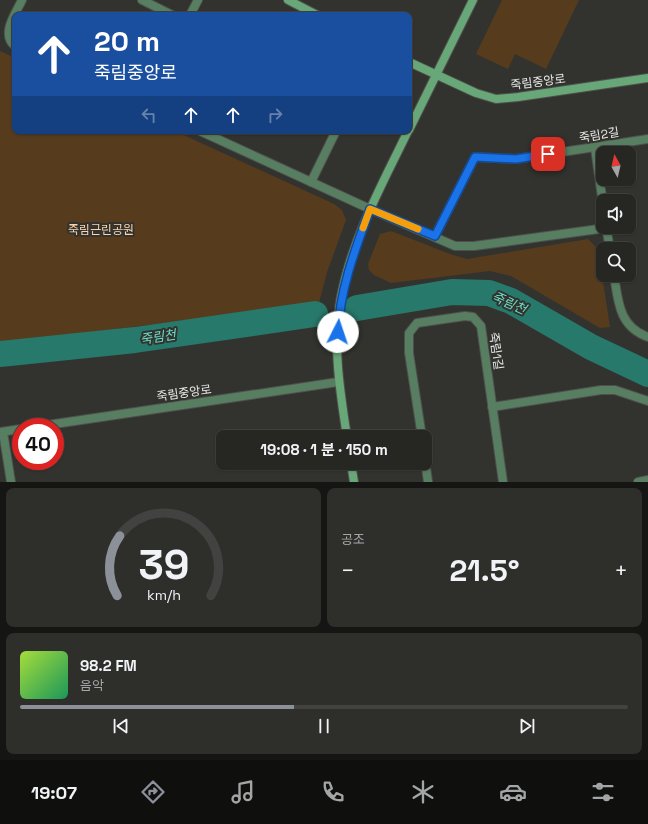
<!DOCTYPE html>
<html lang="ko">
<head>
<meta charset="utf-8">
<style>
	body { margin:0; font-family:"Space Grotesk","Noto Sans KR",sans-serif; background:#2e2e2b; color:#f1f3f6; height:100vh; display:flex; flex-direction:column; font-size:15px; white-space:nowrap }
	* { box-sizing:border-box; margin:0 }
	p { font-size:13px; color:#a4a5a6 }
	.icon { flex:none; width:22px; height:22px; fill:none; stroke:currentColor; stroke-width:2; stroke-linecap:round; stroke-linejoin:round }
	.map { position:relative; height:482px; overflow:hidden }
	.details { display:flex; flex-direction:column; gap:6px; padding:6px; background:#151513; flex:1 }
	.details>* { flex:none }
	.banner { position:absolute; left:12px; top:12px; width:400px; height:122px; border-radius:8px; box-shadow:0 1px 3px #0004,0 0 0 1px #424341; background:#1a4fa0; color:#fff; overflow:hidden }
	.needle { width:26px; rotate:352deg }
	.buttons { position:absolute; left:596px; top:146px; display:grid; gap:8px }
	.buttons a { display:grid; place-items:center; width:40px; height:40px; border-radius:8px; background:#262623; box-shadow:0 1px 3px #0004,0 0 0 1px #424341; font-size:20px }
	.speed { position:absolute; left:12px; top:418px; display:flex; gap:8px; font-size:20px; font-weight:700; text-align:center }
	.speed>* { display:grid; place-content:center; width:52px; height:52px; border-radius:50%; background:#262623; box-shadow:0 1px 3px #0004,0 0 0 1px #424341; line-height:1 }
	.speed .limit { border:6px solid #d22; background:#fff; color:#111 }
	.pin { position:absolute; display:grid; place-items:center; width:34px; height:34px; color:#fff; margin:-17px; border-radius:8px; box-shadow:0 2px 6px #0006 }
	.me { position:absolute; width:44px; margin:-22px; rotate:4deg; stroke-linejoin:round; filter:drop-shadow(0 0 3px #0008) }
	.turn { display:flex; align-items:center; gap:14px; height:84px; padding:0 16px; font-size:18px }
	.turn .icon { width:52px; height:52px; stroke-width:2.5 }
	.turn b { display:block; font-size:28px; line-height:34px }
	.lanes { display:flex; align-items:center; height:38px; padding:0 16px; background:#0003; justify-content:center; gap:20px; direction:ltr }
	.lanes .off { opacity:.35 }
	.big { font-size:30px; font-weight:700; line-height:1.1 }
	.details .tile { flex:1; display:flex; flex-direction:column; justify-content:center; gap:6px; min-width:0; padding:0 14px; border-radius:8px; background:#2e2e2b }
	.details .dial { align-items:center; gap:0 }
	.dial svg { height:104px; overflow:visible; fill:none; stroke:#424341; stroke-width:7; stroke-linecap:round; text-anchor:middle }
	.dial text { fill:#f1f3f6; stroke:none }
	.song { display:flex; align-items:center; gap:12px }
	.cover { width:48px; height:48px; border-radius:6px; background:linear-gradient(135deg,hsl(80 70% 55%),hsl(150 70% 35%)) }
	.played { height:4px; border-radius:2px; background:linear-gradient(90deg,#8c9099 45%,#424341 45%) }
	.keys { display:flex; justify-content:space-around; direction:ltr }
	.heat { display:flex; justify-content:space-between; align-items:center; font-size:22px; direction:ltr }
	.details .tiles { flex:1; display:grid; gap:6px; grid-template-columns:1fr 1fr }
	.tile:last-child { grid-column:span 2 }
	.trip { position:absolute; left:216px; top:430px; width:216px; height:40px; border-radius:8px; background:#262623; box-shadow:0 1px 3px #0004,0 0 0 1px #424341; font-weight:700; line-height:40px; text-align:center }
	.menu { display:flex; height:64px; justify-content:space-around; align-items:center; background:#0f0f0e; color:#a4a5a6 }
	.menu .icon { width:28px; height:28px }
	.menu .active { color:#8c9099 }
	.menu b { font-size:18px; color:#f1f3f6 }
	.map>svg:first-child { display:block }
	.green { fill:#573b1d }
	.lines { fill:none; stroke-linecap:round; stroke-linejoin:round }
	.river { stroke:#27796b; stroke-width:26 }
	.street-casing { stroke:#4f504d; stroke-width:10 }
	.secondary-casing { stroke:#4f504d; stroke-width:10 }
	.street { stroke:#577e60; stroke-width:8 }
	.secondary { stroke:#68a778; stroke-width:8 }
	.route-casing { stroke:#114b97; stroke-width:10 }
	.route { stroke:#1a73e8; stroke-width:7 }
	.slow { stroke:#f59e0b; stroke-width:7 }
	.labels { text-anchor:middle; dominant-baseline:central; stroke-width:4; stroke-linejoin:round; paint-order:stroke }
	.street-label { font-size:12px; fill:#e9eae8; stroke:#32332f }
	.park-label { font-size:12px; fill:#fad4ad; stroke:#32332f }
	.water-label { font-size:13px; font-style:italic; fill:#6be0c9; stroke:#32332f }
</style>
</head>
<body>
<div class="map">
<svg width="648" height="482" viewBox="0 0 648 482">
	<rect width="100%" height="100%" fill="#32332f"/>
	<!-- green -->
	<g class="green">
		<polygon points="502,0 579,0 546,69 515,54 508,69 476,54"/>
		<polygon points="0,51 15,58 15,131 175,131 334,204 342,210 346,220 327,272 319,303 0,344"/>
		<polygon points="391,231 450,254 467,259 588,239 598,249 610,327 600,328 511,276 490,271 391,283 374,275 369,270 368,264 380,234"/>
	</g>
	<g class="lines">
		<!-- river -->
		<g class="river">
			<polyline points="357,308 452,292 489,293 511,301 591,347 648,374"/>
			<polyline points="0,354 135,340 315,314"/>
		</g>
		<defs>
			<g id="street">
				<polyline points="142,0 172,15"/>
				<polyline points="190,15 198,0"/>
				<path d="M15,46C0,34 16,13 22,0"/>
				<polyline points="200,131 370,209 455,246 474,246 606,228"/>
				<polyline points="595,148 603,204"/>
				<polyline points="311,182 336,131"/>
				<polyline points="606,227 610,249"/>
				<polyline points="435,236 475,157 516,159 648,139"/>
				<path d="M614,275C618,301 619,327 648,337"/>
				<polyline points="492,407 601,390 615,390 648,401"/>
				<polyline points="34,427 338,382"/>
				<polyline points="0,432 21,429"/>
				<polyline points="3,432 11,482"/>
				<polyline points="422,437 409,353 409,333 417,323 465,316 473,317 481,326 503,482"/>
				<polyline points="425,460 428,482"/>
				<polyline points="638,482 648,480"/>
			</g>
			<g id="secondary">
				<polyline points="288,0 317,15"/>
				<polyline points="409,62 476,93 496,99 518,97 648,78"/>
				<polyline points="409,130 473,0"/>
				<path d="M347,437C340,391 332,344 341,297C352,239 382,184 408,131"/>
				<polyline points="351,463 354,482"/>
			</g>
		</defs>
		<!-- street casing -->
		<use href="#street" class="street-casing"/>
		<!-- secondary casing -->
		<use href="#secondary" class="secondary-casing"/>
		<!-- street -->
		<use href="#street" class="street"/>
		<!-- secondary -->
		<use href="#secondary" class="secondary"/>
	</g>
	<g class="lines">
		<defs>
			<path id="route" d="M338,332C340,289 355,250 370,209L435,236L475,157L516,159L548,154"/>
		</defs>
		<!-- route casing -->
		<use href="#route" class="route-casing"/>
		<!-- route -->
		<use href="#route" class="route"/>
		<!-- slow -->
		<polyline class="slow" points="363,228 370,209 418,229"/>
	</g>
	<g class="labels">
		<!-- street labels -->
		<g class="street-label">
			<text transform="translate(538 82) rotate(-7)">죽림중앙로</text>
			<text transform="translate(599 135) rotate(-9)">죽림2길</text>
			<text transform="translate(496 351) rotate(82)">죽림1길</text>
			<text transform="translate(184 393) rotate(-8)">죽림중앙로</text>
		</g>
		<!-- park labels -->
		<g class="park-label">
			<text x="101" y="230">죽림근린공원</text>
		</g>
		<!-- water labels -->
		<g class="water-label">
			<text transform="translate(509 303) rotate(24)">죽림천</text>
			<text transform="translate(158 337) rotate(-8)">죽림천</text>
		</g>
	</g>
</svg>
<div class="buttons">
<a><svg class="needle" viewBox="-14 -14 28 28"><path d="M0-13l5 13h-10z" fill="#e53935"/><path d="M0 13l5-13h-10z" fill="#a4a5a6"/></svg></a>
<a><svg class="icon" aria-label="sound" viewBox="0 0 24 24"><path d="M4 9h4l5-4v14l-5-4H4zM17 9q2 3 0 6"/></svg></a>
<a><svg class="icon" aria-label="search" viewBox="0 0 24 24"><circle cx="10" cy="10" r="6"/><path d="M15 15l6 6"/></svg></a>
</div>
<div class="speed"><div class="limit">40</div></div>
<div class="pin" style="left:548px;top:154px;background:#d93025"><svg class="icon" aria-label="arrive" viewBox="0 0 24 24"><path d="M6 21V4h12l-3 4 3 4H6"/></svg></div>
<svg class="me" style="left:338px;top:332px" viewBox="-20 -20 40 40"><circle r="19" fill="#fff"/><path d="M0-13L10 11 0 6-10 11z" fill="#1a73e8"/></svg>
<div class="trip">19:08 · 1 분 · 150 m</div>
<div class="banner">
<div class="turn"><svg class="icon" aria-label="ahead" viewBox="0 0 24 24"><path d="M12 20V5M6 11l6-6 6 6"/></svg><div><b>20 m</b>죽림중앙로</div></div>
<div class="lanes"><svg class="icon off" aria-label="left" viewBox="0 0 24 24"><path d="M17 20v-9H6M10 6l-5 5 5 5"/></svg><svg class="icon" aria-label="ahead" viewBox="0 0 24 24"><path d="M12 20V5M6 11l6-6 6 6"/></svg><svg class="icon" aria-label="ahead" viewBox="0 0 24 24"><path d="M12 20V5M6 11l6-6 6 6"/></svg><svg class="icon off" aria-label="right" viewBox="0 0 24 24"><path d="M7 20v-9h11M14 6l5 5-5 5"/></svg></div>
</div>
</div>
<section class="details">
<div class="tiles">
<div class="tile dial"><svg viewBox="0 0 100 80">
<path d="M14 69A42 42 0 1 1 86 69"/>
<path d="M14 69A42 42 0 0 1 16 23" stroke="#8c9099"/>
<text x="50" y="56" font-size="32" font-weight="700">39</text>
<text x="50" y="72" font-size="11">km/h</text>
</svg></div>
<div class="tile"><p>공조</p>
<div class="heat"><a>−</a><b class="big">21.5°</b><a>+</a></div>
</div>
<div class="tile">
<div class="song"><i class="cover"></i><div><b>98.2 FM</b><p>음악</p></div></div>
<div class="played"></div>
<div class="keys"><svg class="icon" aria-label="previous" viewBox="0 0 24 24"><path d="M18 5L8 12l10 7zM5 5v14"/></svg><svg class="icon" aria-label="pause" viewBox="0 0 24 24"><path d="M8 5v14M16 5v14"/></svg><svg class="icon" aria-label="next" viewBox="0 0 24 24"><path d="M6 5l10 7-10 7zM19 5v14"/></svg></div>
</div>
</div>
</section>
<nav class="menu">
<b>19:07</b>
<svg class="icon active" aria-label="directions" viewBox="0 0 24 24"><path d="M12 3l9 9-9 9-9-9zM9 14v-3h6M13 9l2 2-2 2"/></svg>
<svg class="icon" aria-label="music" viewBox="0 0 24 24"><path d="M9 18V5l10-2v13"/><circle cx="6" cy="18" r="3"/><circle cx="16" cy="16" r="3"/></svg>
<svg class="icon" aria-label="phone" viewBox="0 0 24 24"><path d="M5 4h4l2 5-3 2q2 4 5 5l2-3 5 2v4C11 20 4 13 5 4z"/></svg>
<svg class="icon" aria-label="climate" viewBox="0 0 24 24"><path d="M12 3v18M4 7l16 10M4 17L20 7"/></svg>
<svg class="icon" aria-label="car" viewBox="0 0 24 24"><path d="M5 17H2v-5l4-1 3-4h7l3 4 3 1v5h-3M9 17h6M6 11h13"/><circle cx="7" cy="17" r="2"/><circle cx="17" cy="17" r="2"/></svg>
<svg class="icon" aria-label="filters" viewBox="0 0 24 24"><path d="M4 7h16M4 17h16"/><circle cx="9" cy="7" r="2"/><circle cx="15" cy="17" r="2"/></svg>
</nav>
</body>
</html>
